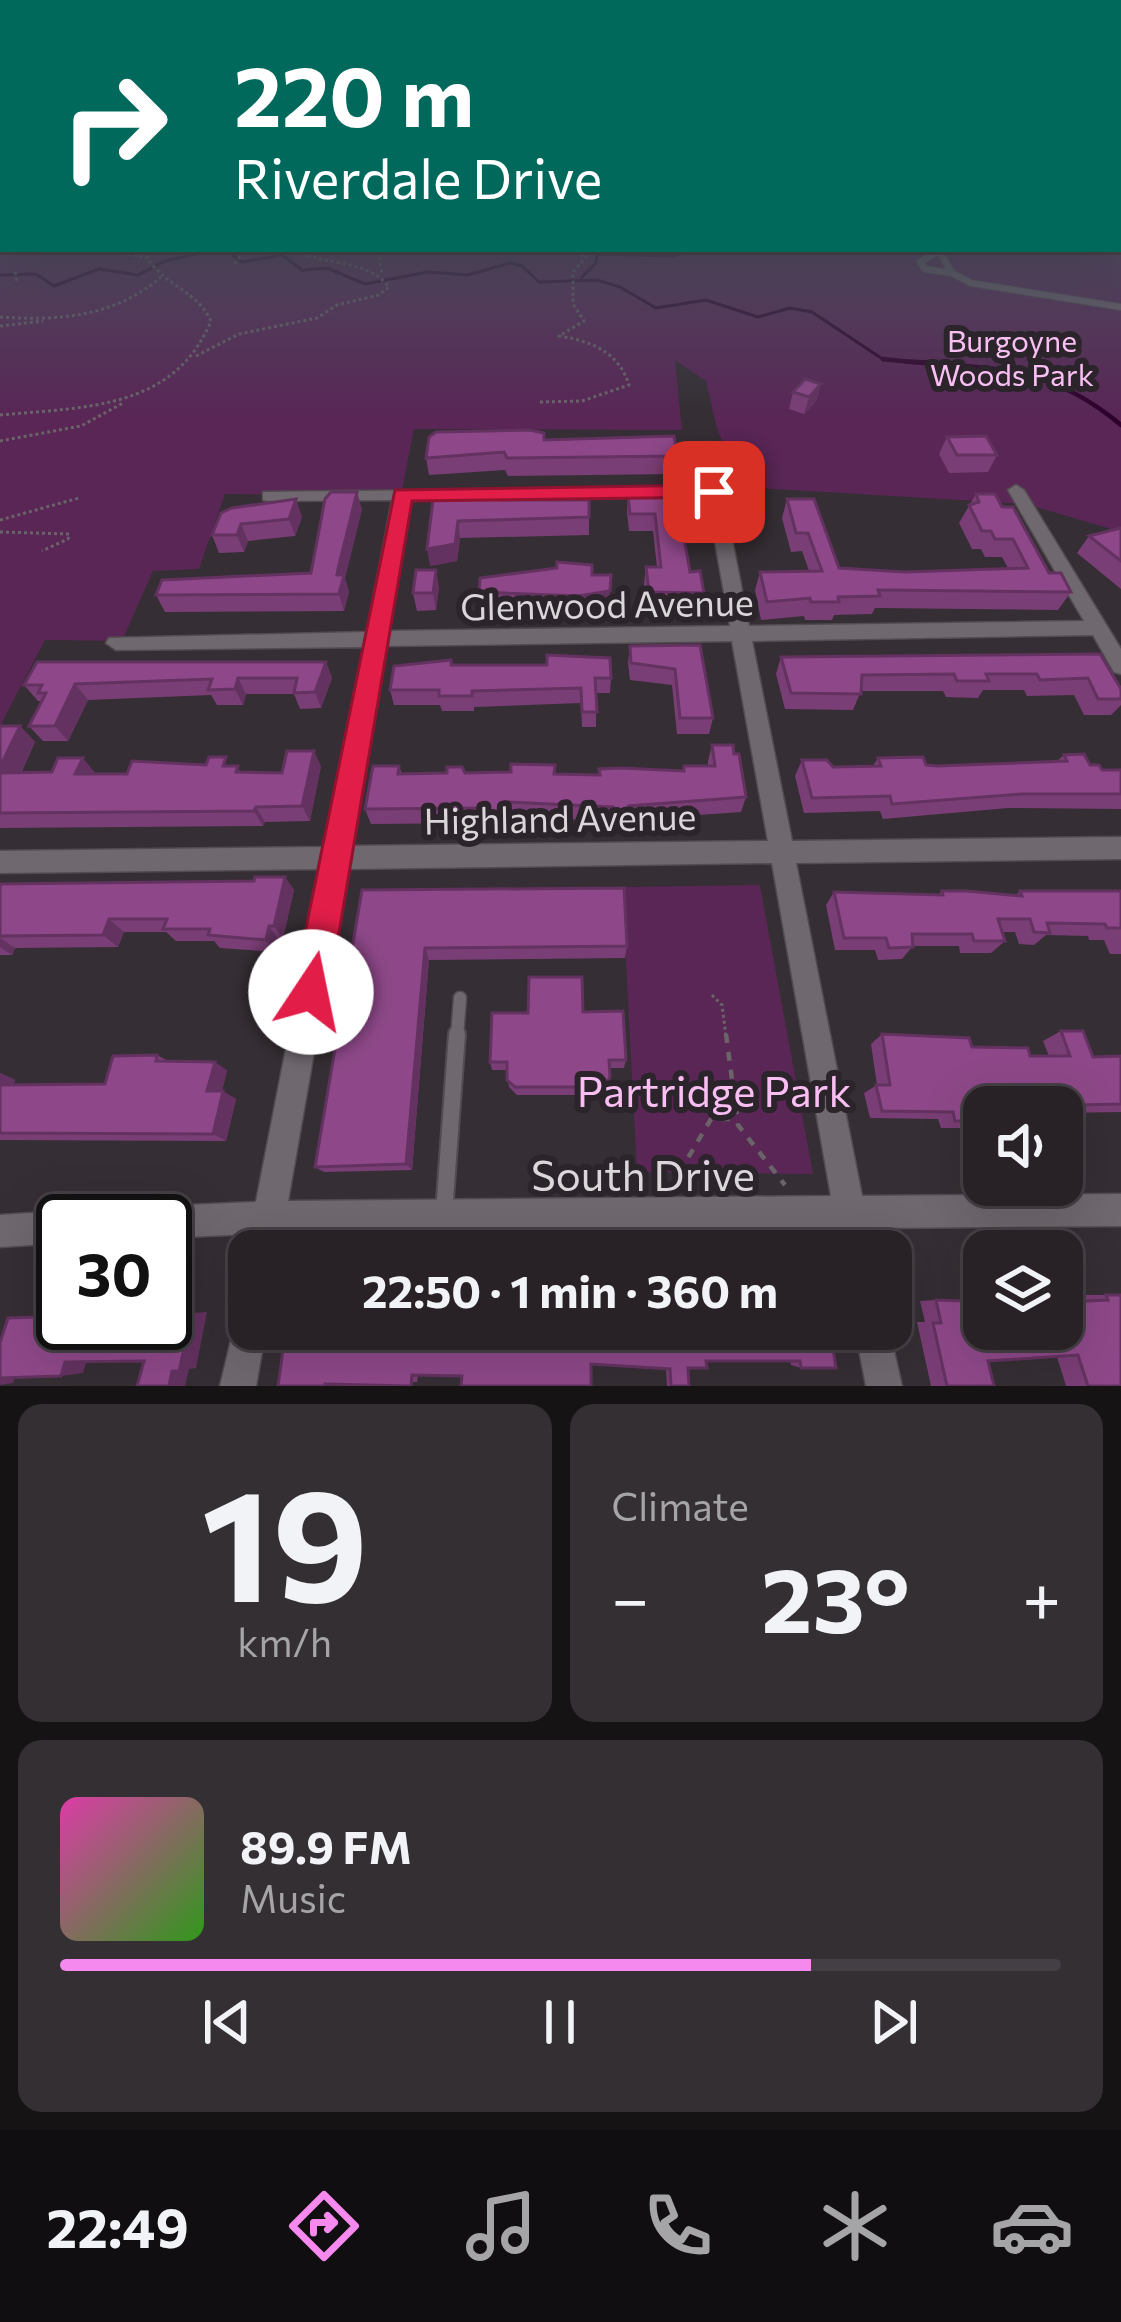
<!DOCTYPE html>
<html lang="en">
<head>
<meta charset="utf-8">
<style>
	body { margin:0; font-family:Commissioner,sans-serif; background:#342f33; color:#f1f3f6; height:100vh; display:flex; flex-direction:column; font-size:45px; white-space:nowrap }
	* { box-sizing:border-box; margin:0 }
	p { font-size:39px; color:#a5a4a7 }
	.icon { flex:none; width:66px; height:66px; fill:none; stroke:currentColor; stroke-width:2; stroke-linecap:round; stroke-linejoin:round }
	.map { position:relative; height:1386px; overflow:hidden }
	.drawer { display:flex; flex-direction:column; gap:18px; padding:18px; background:#161315; flex:1 }
	.drawer>* { flex:none }
	.banner { position:absolute; left:0px; top:0px; width:1122px; height:252px; box-shadow:0 12px 48px #0002,0 0 0 3px #443f44; background:#00695c; color:#fff; overflow:hidden }
	.tools { position:absolute; left:963px; top:1086px; display:grid; gap:24px }
	.tools a { display:grid; place-items:center; width:120px; height:120px; border-radius:24px; background:#282227; box-shadow:0 12px 48px #0002,0 0 0 3px #443f44; font-size:60px }
	.speed { position:absolute; left:36px; top:1194px; display:flex; gap:24px; font-size:60px; font-weight:700; text-align:center }
	.speed>* { display:grid; place-content:center; width:156px; height:156px; border-radius:50%; background:#282227; box-shadow:0 12px 48px #0002,0 0 0 3px #443f44; line-height:1 }
	.speed .limit { border:6px solid #111; border-radius:18px; background:#fff; color:#111 }
	.pin { position:absolute; display:grid; place-items:center; width:102px; height:102px; color:#fff; margin:-51px; border-radius:24px; box-shadow:0 6px 18px #0006 }
	.me { position:absolute; width:132px; margin:-66px; rotate:11deg; stroke-linejoin:round; filter:drop-shadow(0 0 9px #0008) }
	.turn { display:flex; align-items:center; gap:42px; height:252px; padding:0 36px; font-size:54px }
	.turn .icon { width:156px; height:156px; stroke-width:2.5 }
	.turn b { display:block; font-size:84px; line-height:102px }
	.big { font-size:90px; font-weight:700; line-height:1.1 }
	.drawer .tile { flex:1; display:flex; flex-direction:column; justify-content:center; gap:18px; min-width:0; padding:0 42px; border-radius:24px; background:#342f33 }
	.drawer .dial { align-items:center; gap:0 }
	.dial b { font-size:156px; line-height:1 }
	.song { display:flex; align-items:center; gap:36px }
	.cover { width:144px; height:144px; border-radius:18px; background:linear-gradient(135deg,hsl(320 70% 55%),hsl(110 70% 35%)) }
	.played { height:12px; border-radius:6px; background:linear-gradient(90deg,#f689ed 75%,#443f44 75%) }
	.keys { display:flex; justify-content:space-around; direction:ltr }
	.heat { display:flex; justify-content:space-between; align-items:center; font-size:66px; direction:ltr }
	.drawer .tiles { flex:1; display:grid; gap:18px; grid-template-columns:1fr 1fr }
	.tile:last-child { grid-column:span 2 }
	.trip { position:absolute; left:228px; top:1230px; width:684px; height:120px; border-radius:24px; background:#282227; box-shadow:0 12px 48px #0002,0 0 0 3px #443f44; font-weight:700; line-height:120px; text-align:center }
	.menu { display:flex; height:192px; justify-content:space-around; align-items:center; background:#100e10; color:#a5a4a7 }
	.menu .icon { width:84px; height:84px }
	.menu .current { color:#f689ed }
	.menu b { font-size:54px; color:#f1f3f6 }
	.map>svg:first-child { display:block }
	.green { fill:#592656 }
	.lines { fill:none; stroke-linecap:round; stroke-linejoin:round }
	.stream-far1 { stroke:#2e002c; stroke-width:3 }
	.stream { stroke:#2e002c; stroke-width:4.5 }
	.service-far2-casing { stroke:#524c51; stroke-width:8 }
	.service-far1-casing { stroke:#524c51; stroke-width:15 }
	.service-casing { stroke:#524c51; stroke-width:20 }
	.minor-casing { stroke:#524c51; stroke-width:3 }
	.path-far1 { stroke:#6a6469; stroke-width:3; stroke-dasharray:3 3; stroke-linecap:butt }
	.path { stroke:#6a6469; stroke-width:4.5; stroke-dasharray:9 9; stroke-linecap:butt }
	.service-far2 { stroke:#70686f; stroke-width:6 }
	.service-far1 { stroke:#70686f; stroke-width:12 }
	.service { stroke:#70686f; stroke-width:16 }
	.minor { fill:#70686f; fill-rule:evenodd }
	.wall { fill:#7a3e76 }
	.shaded-wall { fill:#633260 }
	.building { fill:#8e4889; stroke:#633260; stroke-width:3 }
	.route { fill:#e11d48; stroke:#92132f; stroke-width:3 }
	.labels { text-anchor:middle; dominant-baseline:central; stroke-width:12; stroke-linejoin:round; paint-order:stroke }
	.far-park-label { font-size:30px; fill:#f9bff3; stroke:#2b242a }
	.street-label { font-size:36px; fill:#dad6da; stroke:#2b242a }
	.near-park-label { font-size:42px; fill:#f9bff3; stroke:#2b242a }
	.near-street-label { font-size:42px; fill:#dad6da; stroke:#2b242a }
</style>
</head>
<body>
<div class="map">
<svg width="1121" height="1386" viewBox="0 0 1121 1386">
	<rect width="100%" height="100%" fill="#352e34"/>
	<!-- green -->
	<g class="green">
		<polygon points="0,222 3,249 1119,249 1121,222 1121,532 1026,504 741,487 717,429 706,381 675,360 682,430 414,429 401,495 225,494 199,569 153,571 122,641 45,640 0,726"/>
		<polygon points="760,885 813,1174 637,1172 622,887"/>
	</g>
	<g class="lines">
		<!-- stream-far1 -->
		<g class="stream-far1">
			<polyline points="0,275 36,274 54,286 99,269 138,275 165,261 212,250 227,251 242,262 282,255 302,270 327,268 365,284 428,272 468,275 510,263 522,266 539,282 597,280 620,287 656,308 706,300 758,317 790,308 812,312 884,360 938,362"/>
			<polyline points="582,277 596,263 597,254 671,256 707,249"/>
		</g>
		<!-- stream -->
		<path class="stream" d="M883,359C979,371 1040,357 1121,425"/>
		<defs>
			<g id="service-far2">
				<polyline points="938,249 952,273 971,283 1121,307"/>
				<polyline points="939,251 920,262 925,269 952,273"/>
			</g>
			<polyline id="service-far1" points="457,1037 460,998"/>
			<polyline id="service" points="444,1213 457,1034"/>
			<g id="minor">
				<path d="M706,442L714,447L749,626L1084,621L1008,490L1016,485L1024,490L1121,649V674L1114,672L1093,635L752,641L792,841L1121,837V859L796,863L862,1196L1121,1194V1226L869,1228L873,1251H841L837,1228L282,1233L279,1251H249V1257L250,1234L165,1238V1221H149L154,1211L165,1206L256,1202L321,869L0,873V851L325,847L364,647L116,650L106,643L109,638L367,632L392,500L269,501L263,500V492L705,487L698,447ZM707,497L730,626L387,631L409,500ZM732,641L768,841L349,846L384,646ZM772,863L831,1196L288,1201L346,869Z"/>
				<polygon points="63,1211 74,1216 77,1221 63,1221 63,1243 0,1247 0,1215"/>
				<polygon points="249,1310 249,1329 266,1329 256,1386 220,1386 237,1315"/>
				<polygon points="855,1329 889,1329 902,1386 866,1386"/>
			</g>
		</defs>
		<!-- service-far2 casing -->
		<use href="#service-far2" class="service-far2-casing"/>
		<!-- service-far1 casing -->
		<use href="#service-far1" class="service-far1-casing"/>
		<!-- service casing -->
		<use href="#service" class="service-casing"/>
		<!-- minor casing -->
		<use href="#minor" class="minor-casing"/>
		<!-- path-far1 -->
		<g class="path-far1">
			<polyline points="92,249 147,257 151,249"/>
			<polyline points="371,249 379,256 382,274"/>
			<polyline points="235,264 244,251"/>
			<polyline points="15,272 17,283"/>
			<path d="M0,317C60,321 114,317 161,277"/>
			<polyline points="0,326 43,321"/>
			<path d="M196,356L239,334L317,318L337,305L379,295L389,287C366,257 325,268 295,249"/>
			<path d="M540,402L582,401L629,385C619,352 591,341 559,336L584,321L573,304V272L587,256L568,249"/>
			<path d="M0,415C85,407 174,410 211,321C198,291 163,285 147,257"/>
			<polyline points="0,441 81,426 123,403"/>
			<polyline points="0,520 79,498"/>
			<polyline points="0,532 69,534 68,539 42,551"/>
			<polyline points="712,995 722,1005 726,1037"/>
		</g>
		<!-- path -->
		<g class="path">
			<polyline points="726,1034 738,1125 785,1185"/>
			<polyline points="670,1188 711,1119 735,1119"/>
		</g>
		<!-- service-far2 -->
		<use href="#service-far2" class="service-far2"/>
		<!-- service-far1 -->
		<use href="#service-far1" class="service-far1"/>
		<!-- service -->
		<use href="#service" class="service"/>
		<!-- minor -->
		<use href="#minor" class="minor"/>
	</g>
	<!-- wall -->
	<g class="wall">
		<polygon points="821,384 816,401 804,414 789,409 793,392"/>
		<polygon points="947,437 997,455 988,472 949,473 939,454"/>
		<polygon points="544,440 677,456 675,474 508,476 505,470 429,475 426,458"/>
		<polygon points="452,492 453,498 589,500 589,535 460,538 457,561 430,566"/>
		<polygon points="976,494 1002,507 1049,573 1071,592 1058,610 878,608 875,608 872,614 834,615 832,620 805,620 804,616 761,620 755,590 760,572 809,571 802,551 791,552 782,518 787,499 839,568 905,572 1008,568 1002,557 985,557 981,549 972,549 959,523"/>
		<polygon points="628,495 688,526 685,544 690,572 704,593 701,611 647,609 644,584 646,567 657,567 653,531 629,531 627,512"/>
		<polygon points="362,509 345,578 349,592 344,611 165,612 156,595 311,573"/>
		<polygon points="221,513 302,517 295,536 248,541 244,552 219,553 212,535"/>
		<polygon points="1121,528 1121,589 1077,553 1089,536"/>
		<polygon points="592,575 609,608 578,613 481,609 479,592"/>
		<polygon points="439,587 436,610 417,611 413,593"/>
		<polygon points="700,645 713,718 709,734 677,734 672,685 630,680 628,663 630,646"/>
		<polygon points="1100,654 1121,689 1121,705 1111,715 1084,715 1074,695 1027,696 1024,690 983,690 978,698 946,697 943,691 861,691 853,710 785,709 776,674 781,657"/>
		<polygon points="326,662 332,678 321,708 300,709 294,694 246,694 243,705 217,705 211,695 88,700 68,741 43,741 29,726 42,701 38,701 24,685"/>
		<polygon points="452,665 611,678 610,693 596,693 596,727 582,727 581,703 474,707 474,711 442,711 440,705 394,705 390,690"/>
		<polygon points="20,726 35,742 21,773 127,774 232,766 242,772 282,773 321,766 310,821 265,822 263,826 0,828 0,728"/>
		<polygon points="712,745 734,754 746,797 741,812 628,820 627,826 613,827 612,821 510,817 510,827 486,827 485,823 371,824 365,809 399,766 402,774 599,775 599,769 683,771 684,766 708,766 708,761"/>
		<polygon points="1064,755 1102,770 1121,770 1121,809 1008,808 883,819 880,811 804,813 795,776 802,760 833,767 873,766 878,758 937,766 1057,761"/>
		<polygon points="285,877 294,890 283,938 278,939 275,952 220,948 214,941 176,941 166,932 124,932 118,947 15,948 12,955 0,955 0,884 254,881"/>
		<polygon points="362,890 627,946 625,958 429,960 412,1170 324,1172 315,1167"/>
		<polygon points="942,891 1015,896 1020,891 1121,891 1121,954 1110,954 1104,940 1089,940 1088,936 1046,935 1034,945 1019,944 1015,932 1002,932 1005,941 991,953 960,953 959,946 913,946 902,959 878,960 875,950 835,950 826,905 834,892 938,895"/>
		<polygon points="583,1012 626,1060 624,1068 610,1068 609,1085 602,1095 517,1095 509,1087 507,1070 492,1070 490,1062"/>
		<polygon points="1061,1031 1093,1057 1121,1056 1121,1112 1062,1113 1062,1107 984,1107 984,1125 978,1128 941,1128 938,1119 870,1118 864,1093 877,1085 871,1044 882,1034 1030,1056 1049,1056 1043,1041"/>
		<polygon points="157,1055 168,1061 227,1070 222,1091 236,1099 226,1141 0,1140 0,1073 15,1080 13,1085 105,1084"/>
		<polygon points="1083,1295 1121,1295 1121,1386 1066,1386 1057,1357 988,1361 994,1386 931,1386 917,1322 925,1322 920,1301 936,1300 966,1306 1085,1300"/>
		<polygon points="830,1329 801,1368 791,1365 790,1361 706,1361 688,1368 689,1386 667,1386 666,1369 591,1364 462,1376 418,1375 417,1382 278,1386"/>
	</g>
	<!-- shaded-wall -->
	<g class="shaded-wall">
		<polygon points="821,384 816,401 804,414 809,397"/>
		<polygon points="357,492 362,509 345,578 349,592 344,611 339,594 337,575"/>
		<polygon points="296,499 302,517 295,536 289,519"/>
		<polygon points="458,521 460,538 457,561 430,566 427,549"/>
		<polygon points="241,524 248,541 244,552 237,535"/>
		<polygon points="436,570 439,587 436,610 433,593"/>
		<polygon points="610,591 609,608 578,613 578,596"/>
		<polygon points="326,662 332,678 321,708 315,692"/>
		<polygon points="238,678 246,694 243,705 235,689"/>
		<polygon points="75,684 88,700 68,741 55,726"/>
		<polygon points="20,726 35,742 13,788 0,776 0,767"/>
		<polygon points="314,751 321,766 310,821 302,806"/>
		<polygon points="83,758 96,774 75,774"/>
		<polygon points="256,807 265,822 263,826 254,811"/>
		<polygon points="285,877 294,890 283,938 274,926"/>
		<polygon points="109,919 124,932 118,947 103,935"/>
		<polygon points="269,926 278,939 275,952 266,940"/>
		<polygon points="0,938 15,948 12,955 0,947"/>
		<polygon points="425,948 429,960 412,1170 406,1164"/>
		<polygon points="215,1062 227,1070 220,1099 207,1091"/>
		<polygon points="0,1073 15,1080 10,1093 0,1089"/>
		<polygon points="223,1091 236,1099 226,1141 213,1134"/>
		<polygon points="207,1312 196,1368 189,1369 185,1386 169,1386 192,1313"/>
		<polygon points="87,1360 83,1373 61,1376 65,1362"/>
		<polygon points="16,1375 13,1383 0,1385 0,1377"/>
	</g>
	<!-- building -->
	<g class="building">
		<polygon points="805,379 821,384 809,397 793,392"/>
		<polygon points="529,430 544,433 544,440 674,436 677,456 507,458 504,452 426,458 429,437 436,432"/>
		<polygon points="986,436 997,455 957,455 947,437"/>
		<polygon points="331,492 357,492 338,569 337,575 344,575 339,594 156,595 162,580 311,573 325,499"/>
		<polygon points="434,492 452,492 452,498 501,493 501,500 589,500 589,517 458,521 455,544 427,549"/>
		<polygon points="976,494 995,494 1002,507 1013,507 1049,573 1061,573 1071,592 886,590 878,590 880,596 838,597 839,602 811,602 810,598 767,602 760,572 822,571 808,533 796,533 787,499 814,499 839,568 905,572 1028,568 1013,539 995,539 991,531 982,531 969,505 979,502"/>
		<polygon points="628,495 683,497 688,526 682,526 690,572 700,571 704,593 649,592 646,567 661,567 655,514 630,514"/>
		<polygon points="296,499 289,519 241,524 237,535 212,535 221,513 232,508"/>
		<polygon points="1121,528 1121,561 1089,536"/>
		<polygon points="557,562 592,565 592,575 611,575 610,591 578,596 479,592 480,578 557,568"/>
		<polygon points="416,570 436,570 433,593 413,593"/>
		<polygon points="700,645 713,718 680,718 675,669 631,663 630,646"/>
		<polygon points="1100,654 1121,689 1121,699 1098,699 1088,678 1040,680 1037,674 986,674 989,681 957,681 954,674 862,675 861,694 791,693 781,657"/>
		<polygon points="547,655 610,658 611,678 595,678 597,712 582,712 581,688 472,691 472,696 439,696 439,690 390,690 394,666 451,660 451,665 547,665"/>
		<polygon points="37,662 326,662 315,692 294,693 297,678 238,678 235,689 208,690 212,679 75,684 55,726 29,726 46,693 38,693 42,685 24,685"/>
		<polygon points="1,726 20,726 0,767 0,728"/>
		<polygon points="712,745 733,745 734,754 739,754 746,797 629,806 629,811 614,812 613,807 508,802 508,812 483,812 484,808 365,809 373,766 399,766 398,774 447,773 447,767 462,767 465,773 511,772 511,764 555,765 554,774 600,775 599,769 621,768 684,771 684,766 715,766"/>
		<polygon points="287,751 314,751 302,806 256,807 254,811 0,813 0,773 52,772 58,758 83,758 75,774 127,774 132,761 206,765 209,757 226,757 223,766 238,766 236,772 282,773"/>
		<polygon points="1084,754 1090,765 1099,765 1102,770 1121,770 1121,794 1022,794 892,804 890,796 812,798 802,760 827,760 833,767 881,766 878,758 923,757 926,765 937,766 1067,761 1064,755"/>
		<polygon points="255,877 285,877 274,926 269,926 266,940 208,935 210,929 163,929 167,919 109,919 103,935 0,936 0,884 254,881"/>
		<polygon points="624,888 627,946 425,948 406,1164 315,1167 362,890"/>
		<polygon points="942,891 967,891 1022,896 1020,891 1121,891 1121,928 1107,928 1105,924 1047,923 1050,933 1034,932 1030,919 998,919 1005,941 974,941 972,934 912,934 913,947 889,948 886,938 844,938 834,892 943,895"/>
		<polygon points="529,977 582,977 583,1012 623,1011 626,1060 609,1060 610,1077 604,1087 515,1087 507,1080 507,1062 490,1062 492,1013 528,1013"/>
		<polygon points="1061,1031 1083,1031 1093,1057 1121,1056 1121,1104 984,1107 984,1121 955,1121 953,1112 882,1111 876,1085 890,1085 882,1034 969,1038 972,1047 1028,1048 1030,1056 1070,1056"/>
		<polygon points="157,1055 156,1061 215,1062 207,1091 223,1091 213,1134 0,1133 0,1085 105,1084 113,1056"/>
		<polygon points="1106,1295 1121,1295 1121,1386 1088,1386 1078,1355 988,1361 994,1386 947,1386 933,1323 941,1323 936,1300 965,1301 966,1306 984,1306 984,1329 1062,1329 1062,1302 1108,1300"/>
		<polygon points="165,1313 192,1313 179,1371 172,1371 169,1386 137,1386 144,1361 65,1362 61,1376 0,1378 0,1343 8,1318 63,1316 60,1325 165,1323"/>
		<polygon points="286,1329 830,1329 836,1368 801,1368 800,1361 706,1361 707,1368 688,1368 689,1386 671,1386 670,1369 591,1364 591,1386 461,1386 462,1376 412,1375 411,1386 325,1384 325,1386 278,1386"/>
	</g>
	<!-- sky -->
	<linearGradient id="sky" x2="0" y2="1"><stop stop-color="#1d191d"/><stop offset="0.53" stop-color="#4b4c5c"/><stop offset="1" stop-color="#4b4c5c" stop-opacity="0"/></linearGradient>
	<rect width="1121" height="416" fill="url(#sky)"/>
	<!-- route -->
	<polygon class="route" points="714,485 725,492 722,497 412,501 329,992 324,1005 311,1010 299,1005 293,992 395,490"/>
	<g class="labels">
		<!-- far-park labels -->
		<g class="far-park-label">
			<text x="1012" y="339">Burgoyne<tspan x="1012" dy="34">Woods Park</tspan></text>
		</g>
		<!-- street labels -->
		<g class="street-label">
			<text transform="translate(607 603) rotate(-1)">Glenwood Avenue</text>
			<text transform="translate(560 817) rotate(-1)">Highland Avenue</text>
		</g>
		<!-- near-park labels -->
		<g class="near-park-label">
			<text x="714" y="1090">Partridge Park</text>
		</g>
		<!-- near-street labels -->
		<g class="near-street-label">
			<text x="643" y="1174">South Drive</text>
		</g>
	</g>
</svg>
<div class="tools">
<a><svg class="icon" aria-label="sound" viewBox="0 0 24 24"><path d="M4 9h4l5-4v14l-5-4H4zM17 9q2 3 0 6"/></svg></a>
<a><svg class="icon" aria-label="layers" viewBox="0 0 24 24"><path d="M12 4l9 5-9 5-9-5zM3 14l9 5 9-5"/></svg></a>
</div>
<div class="speed"><div class="limit">30</div></div>
<div class="pin" style="left:714px;top:492px;background:#d93025"><svg class="icon" aria-label="arrive" viewBox="0 0 24 24"><path d="M6 21V4h12l-3 4 3 4H6"/></svg></div>
<svg class="me" style="left:311px;top:992px" viewBox="-20 -20 40 40"><circle r="19" fill="#fff"/><path d="M0-13L10 11 0 6-10 11z" fill="#e11d48"/></svg>
<div class="trip">22:50 · 1 min · 360 m</div>
<div class="banner">
<div class="turn"><svg class="icon" aria-label="right" viewBox="0 0 24 24"><path d="M7 20v-9h11M14 6l5 5-5 5"/></svg><div><b>220 m</b>Riverdale Drive</div></div>
</div>
</div>
<section class="drawer">
<div class="tiles">
<div class="tile dial"><b>19</b><p>km/h</p></div>
<div class="tile"><p>Climate</p>
<div class="heat"><a>−</a><b class="big">23°</b><a>+</a></div>
</div>
<div class="tile">
<div class="song"><i class="cover"></i><div><b>89.9 FM</b><p>Music</p></div></div>
<div class="played"></div>
<div class="keys"><svg class="icon" aria-label="previous" viewBox="0 0 24 24"><path d="M18 5L8 12l10 7zM5 5v14"/></svg><svg class="icon" aria-label="pause" viewBox="0 0 24 24"><path d="M8 5v14M16 5v14"/></svg><svg class="icon" aria-label="next" viewBox="0 0 24 24"><path d="M6 5l10 7-10 7zM19 5v14"/></svg></div>
</div>
</div>
</section>
<nav class="menu">
<b>22:49</b>
<svg class="icon current" aria-label="directions" viewBox="0 0 24 24"><path d="M12 3l9 9-9 9-9-9zM9 14v-3h6M13 9l2 2-2 2"/></svg>
<svg class="icon" aria-label="music" viewBox="0 0 24 24"><path d="M9 18V5l10-2v13"/><circle cx="6" cy="18" r="3"/><circle cx="16" cy="16" r="3"/></svg>
<svg class="icon" aria-label="phone" viewBox="0 0 24 24"><path d="M5 4h4l2 5-3 2q2 4 5 5l2-3 5 2v4C11 20 4 13 5 4z"/></svg>
<svg class="icon" aria-label="climate" viewBox="0 0 24 24"><path d="M12 3v18M4 7l16 10M4 17L20 7"/></svg>
<svg class="icon" aria-label="car" viewBox="0 0 24 24"><path d="M5 17H2v-5l4-1 3-4h7l3 4 3 1v5h-3M9 17h6M6 11h13"/><circle cx="7" cy="17" r="2"/><circle cx="17" cy="17" r="2"/></svg>
</nav>
</body>
</html>
